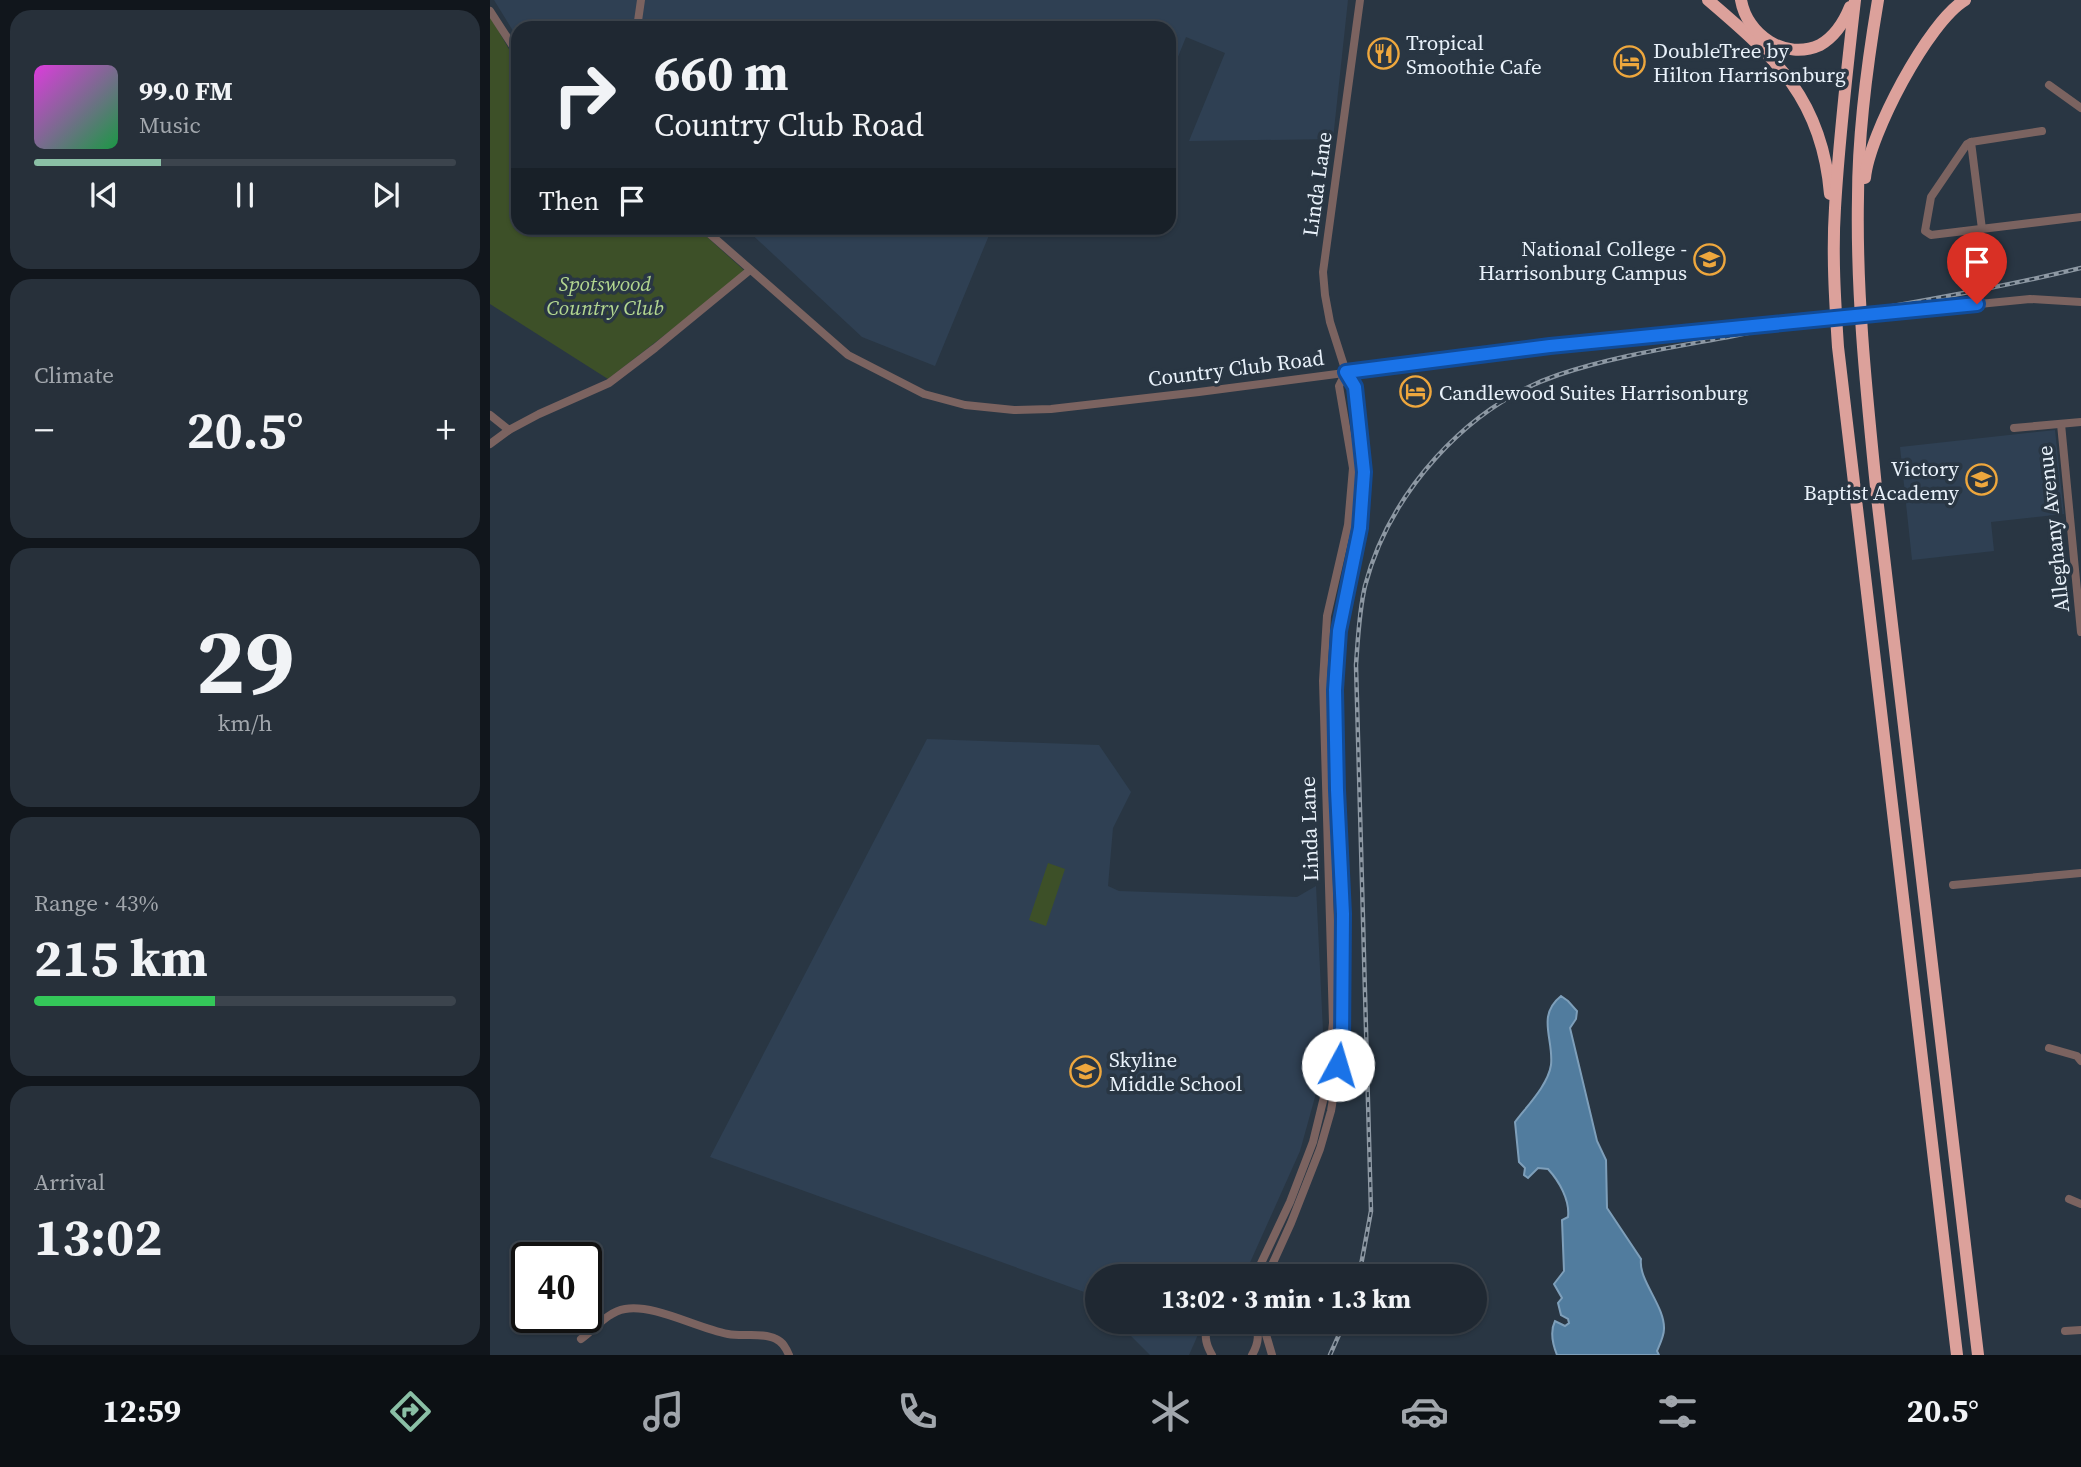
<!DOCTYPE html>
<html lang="en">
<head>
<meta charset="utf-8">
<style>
	body { margin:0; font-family:"Source Serif 4",serif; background:#27303a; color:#f1f3f6; height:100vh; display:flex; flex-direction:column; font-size:26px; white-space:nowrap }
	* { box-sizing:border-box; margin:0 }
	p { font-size:23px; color:#a1a6ac }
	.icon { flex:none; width:38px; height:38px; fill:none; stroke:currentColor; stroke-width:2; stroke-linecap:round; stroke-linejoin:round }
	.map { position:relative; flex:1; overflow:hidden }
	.details { display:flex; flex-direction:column; gap:10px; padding:10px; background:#11161c; width:490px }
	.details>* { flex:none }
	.banner { position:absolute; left:21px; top:21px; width:665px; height:214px; border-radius:21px; box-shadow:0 2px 5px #0004,0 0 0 2px #3c444d; background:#1f2832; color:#f1f3f6; overflow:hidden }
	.speed { position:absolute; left:21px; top:1242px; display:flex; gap:14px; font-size:35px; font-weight:700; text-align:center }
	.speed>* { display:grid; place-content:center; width:91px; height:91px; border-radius:50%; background:#1f2832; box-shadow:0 2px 5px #0004,0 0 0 2px #3c444d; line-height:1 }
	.speed .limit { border:4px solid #111; border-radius:10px; background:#fff; color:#111 }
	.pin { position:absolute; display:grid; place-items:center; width:60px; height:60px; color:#fff; margin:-72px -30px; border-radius:50% 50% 50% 0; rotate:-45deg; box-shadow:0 0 7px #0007 }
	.pin .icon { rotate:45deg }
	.me { position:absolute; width:77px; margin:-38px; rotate:6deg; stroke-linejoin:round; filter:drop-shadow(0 0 5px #0008) }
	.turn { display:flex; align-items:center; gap:24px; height:147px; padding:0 28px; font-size:32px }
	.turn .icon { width:91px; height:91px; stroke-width:2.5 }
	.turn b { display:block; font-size:49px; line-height:60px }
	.then { display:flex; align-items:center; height:66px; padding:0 28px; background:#0003; gap:14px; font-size:26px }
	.big { font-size:52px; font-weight:700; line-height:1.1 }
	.details .tile { flex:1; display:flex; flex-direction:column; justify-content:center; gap:10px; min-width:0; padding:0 24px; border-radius:21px; background:#27303a }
	.details .dial { align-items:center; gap:0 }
	.dial b { font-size:91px; line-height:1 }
	.song { display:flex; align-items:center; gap:21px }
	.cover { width:84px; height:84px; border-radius:10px; background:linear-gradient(135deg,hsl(300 70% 55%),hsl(140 70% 35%)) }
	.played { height:7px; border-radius:4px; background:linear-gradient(90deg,#8abfa5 30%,#3c444d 30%) }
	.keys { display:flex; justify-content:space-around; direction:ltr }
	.heat { display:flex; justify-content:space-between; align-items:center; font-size:38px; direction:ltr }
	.charge { height:10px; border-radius:5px; background:linear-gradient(90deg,#34c759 43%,#3c444d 0) }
	.trip { position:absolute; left:595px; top:1264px; width:402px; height:70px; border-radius:35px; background:#1f2832; box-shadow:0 2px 5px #0004,0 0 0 2px #3c444d; font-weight:700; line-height:70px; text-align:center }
	.tabs { display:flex; height:112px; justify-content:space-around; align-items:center; background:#0c1014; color:#a1a6ac }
	.tabs .icon { width:49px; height:49px }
	.tabs .selected { color:#8abfa5 }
	.tabs b { font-size:32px; color:#f1f3f6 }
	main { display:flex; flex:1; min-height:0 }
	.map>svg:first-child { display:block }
	.built { fill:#2f4053 }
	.green { fill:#3d5028 }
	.water { fill:#517c9e; stroke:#7e9fba; stroke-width:2 }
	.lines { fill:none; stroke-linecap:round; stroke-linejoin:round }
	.minor { stroke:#7b6360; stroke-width:8 }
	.highway { stroke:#dca19b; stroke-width:12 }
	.rail-casing { stroke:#8d98a3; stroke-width:4.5 }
	.rail { stroke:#293643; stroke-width:2; stroke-dasharray:5; stroke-linecap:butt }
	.route-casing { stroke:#114b97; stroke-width:18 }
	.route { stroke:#1a73e8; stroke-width:12 }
	.labels { text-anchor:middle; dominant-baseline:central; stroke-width:7; stroke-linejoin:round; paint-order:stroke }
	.poi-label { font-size:21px; fill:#e8f1fa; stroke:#293643; text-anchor:start }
	.street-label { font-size:21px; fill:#e8f1fa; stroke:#293643 }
	.park-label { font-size:21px; font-style:italic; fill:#b3d790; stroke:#293643 }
</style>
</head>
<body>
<main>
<section class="details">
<div class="tile">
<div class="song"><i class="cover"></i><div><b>99.0 FM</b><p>Music</p></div></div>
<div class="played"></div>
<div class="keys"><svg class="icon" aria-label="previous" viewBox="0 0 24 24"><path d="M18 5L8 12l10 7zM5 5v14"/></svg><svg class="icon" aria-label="pause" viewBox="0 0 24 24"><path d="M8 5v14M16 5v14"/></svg><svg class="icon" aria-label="next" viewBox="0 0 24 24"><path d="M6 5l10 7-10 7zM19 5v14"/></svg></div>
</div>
<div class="tile"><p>Climate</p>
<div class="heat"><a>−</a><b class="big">20.5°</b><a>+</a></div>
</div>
<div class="tile dial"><b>29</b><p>km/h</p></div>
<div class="tile"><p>Range · 43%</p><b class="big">215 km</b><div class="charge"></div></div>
<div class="tile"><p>Arrival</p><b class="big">13:02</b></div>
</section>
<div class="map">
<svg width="1591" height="1355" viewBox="0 0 1591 1355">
	<rect width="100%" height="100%" fill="#293643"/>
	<!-- built -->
	<g class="built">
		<polygon points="4,0 858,0 843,139 699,141 735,53 696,37 679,79 679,28 28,28 28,39"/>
		<polygon points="255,228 254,228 502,228 445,366 372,337"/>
		<polygon points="1565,430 1574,514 1501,522 1504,551 1422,560 1410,447"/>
		<polygon points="437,739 609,745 641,792 623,828 618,886 629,891 807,897 826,886 833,1031 825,1097 810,1151 754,1276 607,1276 607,1303 597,1293 220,1157"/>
		<polygon points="626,1321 714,1321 699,1355 660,1355"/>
	</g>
	<!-- green -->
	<g class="green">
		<polygon points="0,16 28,65 28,228 207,228 256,272 118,379 0,304"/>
		<polygon points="558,863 575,869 556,926 539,920"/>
	</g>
	<!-- water -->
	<path class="water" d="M1071,996L1078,1001L1087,1011L1086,1019L1080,1028L1107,1141L1116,1160L1117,1208L1151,1259C1148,1280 1175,1306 1174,1329C1174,1336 1170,1344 1167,1351L1169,1355H1067C1063,1345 1060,1331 1065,1321L1075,1326L1079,1323L1078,1319L1071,1315L1068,1303L1072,1298L1064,1284L1074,1271L1072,1220L1078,1217C1080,1200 1069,1181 1058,1169L1048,1168L1038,1178L1034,1175L1035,1168L1029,1162L1025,1122C1037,1106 1058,1085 1061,1065C1064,1039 1046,1016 1071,996Z"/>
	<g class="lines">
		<!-- minor -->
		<g class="minor">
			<polyline points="0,11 28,54"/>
			<polyline points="147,28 151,0"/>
			<polyline points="1559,85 1591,108"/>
			<polyline points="1481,142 1477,144 1441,197 1435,231 1441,235 1591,217"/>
			<polyline points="213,228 358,355 434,394 475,405 524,410 561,409 709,392 1060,346 1540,299 1591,302"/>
			<polyline points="1492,229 1481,142 1552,131"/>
			<polyline points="0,415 19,430"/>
			<polyline points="1571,424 1591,632"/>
			<polyline points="1524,428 1591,422"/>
			<polyline points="0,444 19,430 49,414 119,383 165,348 260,270"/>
			<polyline points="1463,885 1591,873"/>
			<polyline points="1559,1048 1587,1056 1591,1061"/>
			<polyline points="1579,1199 1591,1204"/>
			<polyline points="765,1276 800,1202 823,1142 835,1093 843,1023 833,681 837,616 858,525 863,468 849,386 856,372"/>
			<polyline points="777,1276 801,1223 830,1149 841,1111 852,1043 853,914 847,790 845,690 849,631 870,528 874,472 865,387 856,372 840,322 835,295 833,272 870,0"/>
			<path d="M721,1321C713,1333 715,1343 722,1355"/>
			<polyline points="772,1321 782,1355"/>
			<polyline points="1575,1331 1591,1330"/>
			<path d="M91,1339C105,1329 117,1312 135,1309C165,1304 206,1328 238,1334C253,1337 273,1332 286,1339C293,1342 296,1348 299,1355"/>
			<path d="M762,1355C769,1343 770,1333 763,1321"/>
		</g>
		<!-- highway -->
		<g class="highway">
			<path d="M1218,0C1286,58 1332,99 1340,194"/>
			<path d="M1251,0C1257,35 1295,61 1330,45C1344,37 1354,22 1360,7"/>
			<path d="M1365,0C1357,69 1349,138 1345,208C1342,254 1345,301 1348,347L1467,1355"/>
			<path d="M1388,0C1377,65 1368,131 1368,197C1366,297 1377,397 1387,497L1488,1355"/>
			<path d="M1375,178C1379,135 1438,22 1475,0"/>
		</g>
		<defs>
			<g id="rail">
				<path d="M869,1276L881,1211L866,665C868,638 869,612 875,586C899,494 976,406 1068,375C1124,356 1185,347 1243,336C1359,312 1476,296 1591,268"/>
				<polyline points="840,1355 855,1321"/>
			</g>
		</defs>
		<!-- rail casing -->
		<use href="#rail" class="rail-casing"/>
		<!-- rail -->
		<use href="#rail" class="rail"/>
	</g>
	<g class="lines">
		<defs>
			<polyline id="route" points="848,1065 852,1043 853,914 847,790 845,690 849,631 870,528 874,472 865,387 856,372 1060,346 1487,304"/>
		</defs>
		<!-- route casing -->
		<use href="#route" class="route-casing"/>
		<!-- route -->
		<use href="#route" class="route"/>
	</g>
	<!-- icons -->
	<defs>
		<symbol id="restaurant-ring" viewBox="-11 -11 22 22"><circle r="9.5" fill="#293643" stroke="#eea73d" stroke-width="1.5"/><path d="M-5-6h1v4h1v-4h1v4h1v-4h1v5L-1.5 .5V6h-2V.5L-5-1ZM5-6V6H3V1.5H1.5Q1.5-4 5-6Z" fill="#eea73d"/></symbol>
		<symbol id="hotel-ring" viewBox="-11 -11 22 22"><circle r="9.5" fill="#293643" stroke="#eea73d" stroke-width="1.5"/><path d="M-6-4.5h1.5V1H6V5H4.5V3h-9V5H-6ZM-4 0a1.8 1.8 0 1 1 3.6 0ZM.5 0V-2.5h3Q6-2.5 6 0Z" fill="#eea73d"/></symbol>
		<symbol id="university-ring" viewBox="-11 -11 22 22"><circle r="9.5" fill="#293643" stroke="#eea73d" stroke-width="1.5"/><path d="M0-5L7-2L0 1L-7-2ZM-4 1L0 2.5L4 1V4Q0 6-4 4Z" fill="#eea73d"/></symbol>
		<symbol id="school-ring" viewBox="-11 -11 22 22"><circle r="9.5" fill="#293643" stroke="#eea73d" stroke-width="1.5"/><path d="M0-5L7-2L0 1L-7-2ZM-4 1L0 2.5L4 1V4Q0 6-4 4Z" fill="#eea73d"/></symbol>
	</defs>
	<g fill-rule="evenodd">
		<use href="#restaurant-ring" x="876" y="36" width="35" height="35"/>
		<use href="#hotel-ring" x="1122" y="44" width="35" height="35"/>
		<use href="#university-ring" x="1202" y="242" width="35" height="35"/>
		<use href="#hotel-ring" x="908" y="374" width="35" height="35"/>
		<use href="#school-ring" x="1474" y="462" width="35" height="35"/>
		<use href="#school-ring" x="578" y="1054" width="35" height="35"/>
	</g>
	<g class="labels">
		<!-- poi labels -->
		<g class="poi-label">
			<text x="916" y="42">Tropical<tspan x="916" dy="24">Smoothie Cafe</tspan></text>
			<text x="1163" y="50">DoubleTree by<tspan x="1163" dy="24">Hilton Harrisonburg</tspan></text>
			<text x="1197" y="248" text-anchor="end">National College -<tspan x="1197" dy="24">Harrisonburg Campus</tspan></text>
			<text x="949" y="392">Candlewood Suites Harrisonburg</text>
			<text x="1469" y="468" text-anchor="end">Victory<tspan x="1469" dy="24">Baptist Academy</tspan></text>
			<text x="619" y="1059">Skyline<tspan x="619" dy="24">Middle School</tspan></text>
		</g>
		<!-- street labels -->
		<g class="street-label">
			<text transform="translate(827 184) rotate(-82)">Linda Lane</text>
			<text transform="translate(746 368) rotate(-7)">Country Club Road</text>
			<text transform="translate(1563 529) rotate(-96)">Alleghany Avenue</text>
			<text transform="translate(819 829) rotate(-92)">Linda Lane</text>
		</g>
		<!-- park labels -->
		<g class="park-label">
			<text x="115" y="283">Spotswood<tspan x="115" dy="24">Country Club</tspan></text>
		</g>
	</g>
</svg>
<div class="speed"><div class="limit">40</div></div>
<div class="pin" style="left:1487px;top:304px;background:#d93025"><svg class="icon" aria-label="arrive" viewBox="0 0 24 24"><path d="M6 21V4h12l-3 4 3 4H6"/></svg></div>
<svg class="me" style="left:848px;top:1065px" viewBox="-20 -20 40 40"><circle r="19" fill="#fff"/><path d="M0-13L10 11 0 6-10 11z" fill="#1a73e8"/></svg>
<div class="trip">13:02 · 3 min · 1.3 km</div>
<div class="banner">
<div class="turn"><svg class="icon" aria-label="right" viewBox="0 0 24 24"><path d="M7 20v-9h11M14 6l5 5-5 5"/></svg><div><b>660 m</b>Country Club Road</div></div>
<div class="then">Then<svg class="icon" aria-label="arrive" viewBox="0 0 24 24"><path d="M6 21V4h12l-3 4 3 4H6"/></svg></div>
</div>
</div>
</main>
<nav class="tabs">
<b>12:59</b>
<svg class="icon selected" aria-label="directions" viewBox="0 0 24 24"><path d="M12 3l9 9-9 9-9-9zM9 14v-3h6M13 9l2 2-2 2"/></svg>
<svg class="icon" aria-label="music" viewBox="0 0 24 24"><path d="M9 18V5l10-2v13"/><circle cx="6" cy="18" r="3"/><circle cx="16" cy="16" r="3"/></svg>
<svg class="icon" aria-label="phone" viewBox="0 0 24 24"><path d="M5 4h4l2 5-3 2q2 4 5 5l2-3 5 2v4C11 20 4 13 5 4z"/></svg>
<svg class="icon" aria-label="climate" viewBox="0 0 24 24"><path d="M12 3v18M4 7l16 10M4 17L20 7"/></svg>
<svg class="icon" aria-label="car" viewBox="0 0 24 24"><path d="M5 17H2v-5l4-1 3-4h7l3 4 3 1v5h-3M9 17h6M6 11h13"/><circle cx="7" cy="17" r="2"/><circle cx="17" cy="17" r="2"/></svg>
<svg class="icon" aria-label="filters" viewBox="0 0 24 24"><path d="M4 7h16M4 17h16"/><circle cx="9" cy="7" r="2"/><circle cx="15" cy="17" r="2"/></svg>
<b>20.5°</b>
</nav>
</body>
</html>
